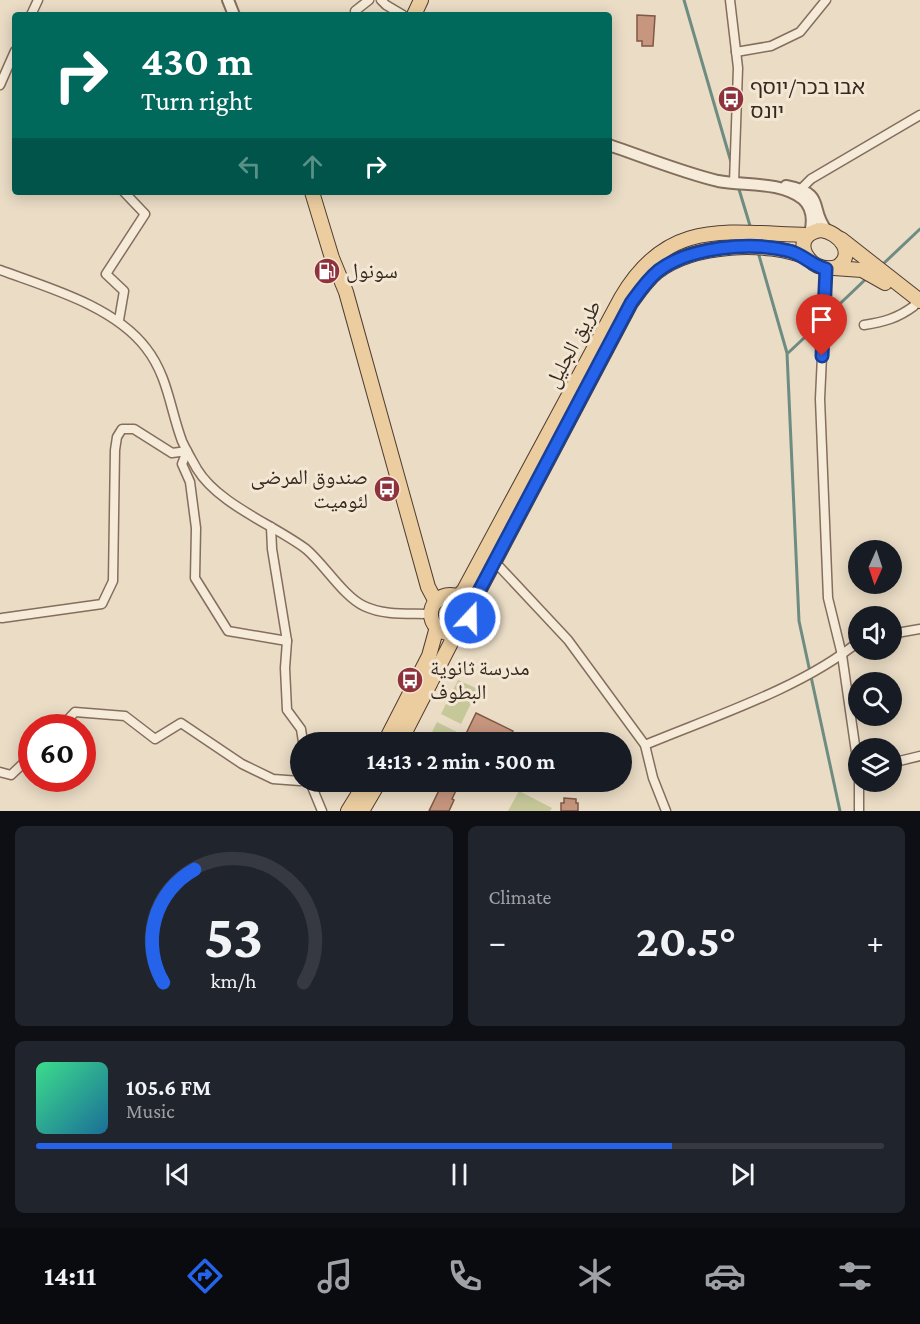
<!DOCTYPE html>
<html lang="en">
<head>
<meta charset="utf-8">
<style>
	body { margin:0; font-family:"Crimson Pro","Noto Naskh Arabic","Noto Sans Hebrew",serif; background:#20242c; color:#f1f3f6; height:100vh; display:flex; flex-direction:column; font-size:22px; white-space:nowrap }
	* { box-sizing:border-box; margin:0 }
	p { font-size:20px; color:#9ea1a6 }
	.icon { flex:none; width:33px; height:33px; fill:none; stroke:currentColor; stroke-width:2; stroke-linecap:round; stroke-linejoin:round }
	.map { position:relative; height:811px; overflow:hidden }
	.drawer { display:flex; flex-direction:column; gap:15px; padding:15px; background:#0d0f14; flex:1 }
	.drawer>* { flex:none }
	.top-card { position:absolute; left:12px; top:12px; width:600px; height:183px; border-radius:6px; box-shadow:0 3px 15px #0003; background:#00695c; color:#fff; overflow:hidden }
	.needle { width:39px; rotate:183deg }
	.buttons { position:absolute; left:848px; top:540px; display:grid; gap:12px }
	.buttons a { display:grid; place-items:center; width:54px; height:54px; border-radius:50%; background:#171b24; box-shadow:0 3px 15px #0003; font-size:30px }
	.speed { position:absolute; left:18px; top:714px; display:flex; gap:12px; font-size:30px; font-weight:700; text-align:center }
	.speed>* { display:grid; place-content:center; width:78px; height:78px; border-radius:50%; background:#171b24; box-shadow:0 3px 15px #0003; line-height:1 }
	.speed .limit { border:9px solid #d22; background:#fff; color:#111 }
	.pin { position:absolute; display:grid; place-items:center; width:51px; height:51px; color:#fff; margin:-62px -26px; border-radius:50% 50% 50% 0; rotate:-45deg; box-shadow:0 0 6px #0007 }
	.pin .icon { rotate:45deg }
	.me { position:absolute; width:66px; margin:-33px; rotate:21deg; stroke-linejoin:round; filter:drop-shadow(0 0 4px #0008) }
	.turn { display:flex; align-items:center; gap:21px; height:126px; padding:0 30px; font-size:27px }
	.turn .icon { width:78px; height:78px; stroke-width:2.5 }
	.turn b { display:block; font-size:42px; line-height:51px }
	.lanes { display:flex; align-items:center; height:57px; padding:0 30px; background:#0003; justify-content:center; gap:30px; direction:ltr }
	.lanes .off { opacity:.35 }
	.big { font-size:45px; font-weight:700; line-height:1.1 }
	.drawer .card { flex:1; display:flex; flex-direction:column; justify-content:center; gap:9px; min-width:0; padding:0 21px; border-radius:9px; background:#20242c }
	.drawer .dial { align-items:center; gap:0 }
	.dial svg { height:156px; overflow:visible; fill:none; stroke:#363941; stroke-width:7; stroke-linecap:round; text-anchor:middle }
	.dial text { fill:#f1f3f6; stroke:none }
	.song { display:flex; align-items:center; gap:18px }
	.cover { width:72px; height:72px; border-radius:9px; background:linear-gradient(135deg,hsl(150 70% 55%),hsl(200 70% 35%)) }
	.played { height:6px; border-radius:3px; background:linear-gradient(90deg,#2563eb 75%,#363941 75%) }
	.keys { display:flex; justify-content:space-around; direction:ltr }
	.heat { display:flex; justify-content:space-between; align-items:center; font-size:33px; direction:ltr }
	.drawer .tiles { flex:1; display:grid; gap:15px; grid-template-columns:1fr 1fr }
	.card:last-child { grid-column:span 2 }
	.trip { position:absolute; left:290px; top:732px; width:342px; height:60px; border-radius:30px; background:#171b24; box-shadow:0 3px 15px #0003; font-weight:700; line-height:60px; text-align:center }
	.tab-bar { display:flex; height:96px; justify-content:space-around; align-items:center; background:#090b0e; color:#9ea1a6 }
	.tab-bar .icon { width:42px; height:42px }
	.tab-bar .current { color:#2563eb }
	.tab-bar b { font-size:27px; color:#f1f3f6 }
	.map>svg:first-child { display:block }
	.green { fill:#c6c89a }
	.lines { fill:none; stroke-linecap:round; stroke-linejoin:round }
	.stream { stroke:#6e8c82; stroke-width:3 }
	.building { fill:#c6967e; stroke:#815745; stroke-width:1.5 }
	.minor-casing { stroke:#846e5d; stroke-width:11 }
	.tertiary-casing { stroke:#846e5d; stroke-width:14 }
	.primary-casing { stroke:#523d31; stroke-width:16 }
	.minor { stroke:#f6ead8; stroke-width:8 }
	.tertiary { stroke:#f6ead8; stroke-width:10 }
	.primary { stroke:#ebcda0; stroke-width:14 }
	.route-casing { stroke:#184099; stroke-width:15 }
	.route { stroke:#2563eb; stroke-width:10 }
	.labels { text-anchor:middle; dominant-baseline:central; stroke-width:6; stroke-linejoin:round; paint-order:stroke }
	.poi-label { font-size:21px; fill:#35281f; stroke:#f3e7d4; text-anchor:start }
	.street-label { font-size:21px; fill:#35281f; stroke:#f3e7d4 }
</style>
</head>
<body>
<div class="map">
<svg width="920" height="811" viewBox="0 0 920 811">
	<rect width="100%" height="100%" fill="#eadcc5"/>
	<!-- green -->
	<g class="green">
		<polygon points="458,680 478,689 461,724 441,714"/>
		<polygon points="437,722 457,732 452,742 427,742"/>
		<polygon points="519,791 552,808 550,811 508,811"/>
	</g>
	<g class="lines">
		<!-- stream -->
		<g class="stream">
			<polyline points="684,0 731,162"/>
			<polyline points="738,186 751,229"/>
			<polyline points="758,252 787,353 799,621 840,811"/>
			<polyline points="882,265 920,229"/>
			<polyline points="825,318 868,277"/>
			<polyline points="788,353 820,323"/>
		</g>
	</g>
	<!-- building -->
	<g class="building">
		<polygon points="637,15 655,16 653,46 642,46 642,41 637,41"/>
		<polygon points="476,713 513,731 508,742 504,740 503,742 495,742 485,737 482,742 462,742"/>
		<polygon points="443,782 460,782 452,799 454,800 449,811 429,811"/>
		<polygon points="564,798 576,799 576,803 578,803 578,811 561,811 561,803 564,803"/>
	</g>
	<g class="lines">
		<defs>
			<g id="minor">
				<polyline points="381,0 386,5 403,15"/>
				<polyline points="730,0 738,68 734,183"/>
				<polyline points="31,15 38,0"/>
				<polyline points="355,15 355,11 369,0"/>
				<polyline points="736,52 771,46 800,32 826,0"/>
				<polyline points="0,85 15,51"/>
				<polyline points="797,193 811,179 920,115"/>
				<polyline points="826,269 820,399 828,598 842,655 858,766"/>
				<path d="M0,270C49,288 114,306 146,348C168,376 170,409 182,441C186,450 192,460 197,469C218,504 274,525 306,549C324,564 344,597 364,606C385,616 409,613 431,614"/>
				<polyline points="119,320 124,291 106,274 145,214 124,192"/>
				<path d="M864,325C884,322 898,318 914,306"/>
				<polyline points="271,527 272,549 287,641"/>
				<path d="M495,562L568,640L645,745C712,717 802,688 858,642"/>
				<polyline points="2,618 102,604 113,581 115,450 117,437 122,429 134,429 172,453 187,451 182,464 190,482 196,528 195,578 228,631 287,641 285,668 287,710 301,729 303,742"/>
				<polyline points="891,634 920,629"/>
				<polyline points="60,728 75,712 125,716 155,739 181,723 242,764 273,779 300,781"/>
				<polyline points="645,745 653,778 666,811"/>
				<polyline points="891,763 920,756"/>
				<polyline points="0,772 11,775 32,755"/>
				<polyline points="306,782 310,782 322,811"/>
				<polyline points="859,811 859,782"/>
			</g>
			<g id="tertiary">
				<polyline points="228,0 234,15"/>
				<path d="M609,145C644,157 684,173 718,181C745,186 780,181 803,199C813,208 813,222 810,234"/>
				<path d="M786,186C828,194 808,209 827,231"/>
			</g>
			<g id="primary">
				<polyline points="414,15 421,0"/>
				<polyline points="312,192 332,258 346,292 428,587 436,602"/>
				<path d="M821,230C839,232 857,254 837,267C808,276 787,235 821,230Z"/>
				<polyline points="841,239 920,301"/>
				<polyline points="834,268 862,270 885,283"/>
				<circle cx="450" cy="614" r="19"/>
				<path d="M458,597L464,590L621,298C668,217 727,233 808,235"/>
				<path d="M470,618L479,591L631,303C639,292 647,280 657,272C693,244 767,240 808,258"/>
				<polyline points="385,742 429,656 437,627"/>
				<polyline points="400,742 456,633"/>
				<polyline points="348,811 366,782"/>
				<polyline points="362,811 379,782"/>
			</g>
		</defs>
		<!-- minor casing -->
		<use href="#minor" class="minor-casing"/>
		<!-- tertiary casing -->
		<use href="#tertiary" class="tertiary-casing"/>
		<!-- primary casing -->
		<use href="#primary" class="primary-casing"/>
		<!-- minor -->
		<use href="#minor" class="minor"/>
		<!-- tertiary -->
		<use href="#tertiary" class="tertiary"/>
		<!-- primary -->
		<use href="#primary" class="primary"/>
	</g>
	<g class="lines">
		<defs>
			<path id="route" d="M470,618L479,591L631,303C639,292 647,280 658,271C689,247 751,241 789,251C803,254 812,266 826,269L822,356"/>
		</defs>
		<!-- route casing -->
		<use href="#route" class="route-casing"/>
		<!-- route -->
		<use href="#route" class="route"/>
	</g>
	<!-- icons -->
	<defs>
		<symbol id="bus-disc" viewBox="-11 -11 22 22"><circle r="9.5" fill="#8e323b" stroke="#f3e7d4"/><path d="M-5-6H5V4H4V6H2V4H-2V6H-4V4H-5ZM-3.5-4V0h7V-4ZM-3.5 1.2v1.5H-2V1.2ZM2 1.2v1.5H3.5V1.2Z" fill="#fff"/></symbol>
		<symbol id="fuel-disc" viewBox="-11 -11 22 22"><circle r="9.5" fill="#8e323b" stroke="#f3e7d4"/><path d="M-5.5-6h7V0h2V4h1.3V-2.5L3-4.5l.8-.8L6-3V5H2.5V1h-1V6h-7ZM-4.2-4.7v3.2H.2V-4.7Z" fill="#fff"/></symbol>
	</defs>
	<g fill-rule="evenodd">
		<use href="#bus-disc" x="716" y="84" width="30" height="30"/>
		<use href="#fuel-disc" x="312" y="256" width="30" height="30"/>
		<use href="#bus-disc" x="372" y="474" width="30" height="30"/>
		<use href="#bus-disc" x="395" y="665" width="30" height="30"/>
	</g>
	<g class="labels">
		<!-- poi labels -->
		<g class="poi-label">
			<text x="750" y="87">אבו בכר/יוסף<tspan x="750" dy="24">יונס</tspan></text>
			<text x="346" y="271">سونول</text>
			<text x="368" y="477" text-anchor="end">صندوق المرضى<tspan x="368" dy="24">لئوميت</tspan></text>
			<text x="430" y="668">مدرسة ثانوية<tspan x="430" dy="24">البطوف</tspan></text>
		</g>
		<!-- street labels -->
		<g class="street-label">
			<text transform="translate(573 344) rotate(-62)">طريق الجليل</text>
		</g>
	</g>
</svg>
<div class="buttons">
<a><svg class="needle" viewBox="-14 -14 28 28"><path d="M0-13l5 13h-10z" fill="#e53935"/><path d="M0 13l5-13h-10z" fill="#9ea1a6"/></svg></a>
<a><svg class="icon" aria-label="sound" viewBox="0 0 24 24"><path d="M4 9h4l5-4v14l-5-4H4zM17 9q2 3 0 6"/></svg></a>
<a><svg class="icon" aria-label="search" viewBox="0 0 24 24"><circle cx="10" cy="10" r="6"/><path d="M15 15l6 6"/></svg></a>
<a><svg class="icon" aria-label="layers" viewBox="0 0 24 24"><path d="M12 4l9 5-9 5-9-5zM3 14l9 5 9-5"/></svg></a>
</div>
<div class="speed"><div class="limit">60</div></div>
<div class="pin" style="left:822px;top:356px;background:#d93025"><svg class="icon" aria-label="arrive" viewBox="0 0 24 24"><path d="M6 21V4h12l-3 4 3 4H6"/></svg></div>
<svg class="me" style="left:470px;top:618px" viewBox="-20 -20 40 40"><circle r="17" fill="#2563eb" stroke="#fff" stroke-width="3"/><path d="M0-11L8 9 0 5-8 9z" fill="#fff"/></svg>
<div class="trip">14:13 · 2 min · 500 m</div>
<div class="top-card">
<div class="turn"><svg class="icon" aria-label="right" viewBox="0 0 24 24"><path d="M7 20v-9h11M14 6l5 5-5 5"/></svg><div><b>430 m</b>Turn right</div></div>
<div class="lanes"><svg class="icon off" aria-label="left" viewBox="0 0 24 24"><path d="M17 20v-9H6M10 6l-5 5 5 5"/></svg><svg class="icon off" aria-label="ahead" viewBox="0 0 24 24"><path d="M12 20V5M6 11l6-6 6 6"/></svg><svg class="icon" aria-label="right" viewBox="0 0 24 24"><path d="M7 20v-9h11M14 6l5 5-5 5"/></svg></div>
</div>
</div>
<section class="drawer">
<div class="tiles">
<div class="card dial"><svg viewBox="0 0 100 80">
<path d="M14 69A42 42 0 1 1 86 69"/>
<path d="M14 69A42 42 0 0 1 30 11" stroke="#2563eb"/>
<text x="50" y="56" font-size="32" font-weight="700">53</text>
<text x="50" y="72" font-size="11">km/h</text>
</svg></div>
<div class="card"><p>Climate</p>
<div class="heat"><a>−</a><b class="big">20.5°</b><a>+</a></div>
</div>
<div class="card">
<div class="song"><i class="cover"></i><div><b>105.6 FM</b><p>Music</p></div></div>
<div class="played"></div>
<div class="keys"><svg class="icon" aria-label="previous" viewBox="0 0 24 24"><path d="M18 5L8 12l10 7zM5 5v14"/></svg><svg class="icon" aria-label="pause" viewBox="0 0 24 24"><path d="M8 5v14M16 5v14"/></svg><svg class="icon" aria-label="next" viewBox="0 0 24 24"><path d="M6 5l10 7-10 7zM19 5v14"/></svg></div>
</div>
</div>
</section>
<nav class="tab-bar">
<b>14:11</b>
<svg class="icon current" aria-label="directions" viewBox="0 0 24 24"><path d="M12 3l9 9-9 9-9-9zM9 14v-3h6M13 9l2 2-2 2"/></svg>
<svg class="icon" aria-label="music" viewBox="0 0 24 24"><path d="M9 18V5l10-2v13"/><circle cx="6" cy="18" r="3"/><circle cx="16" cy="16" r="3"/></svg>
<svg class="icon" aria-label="phone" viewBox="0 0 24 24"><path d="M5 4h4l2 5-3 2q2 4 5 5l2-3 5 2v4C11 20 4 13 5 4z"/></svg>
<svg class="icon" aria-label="climate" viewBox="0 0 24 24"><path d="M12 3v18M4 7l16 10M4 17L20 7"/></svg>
<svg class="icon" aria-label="car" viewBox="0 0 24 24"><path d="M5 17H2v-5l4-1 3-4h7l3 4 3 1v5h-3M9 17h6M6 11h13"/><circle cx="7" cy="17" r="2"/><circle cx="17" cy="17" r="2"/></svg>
<svg class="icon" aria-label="filters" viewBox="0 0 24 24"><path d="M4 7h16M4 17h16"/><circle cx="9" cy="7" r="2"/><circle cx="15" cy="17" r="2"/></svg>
</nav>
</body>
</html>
